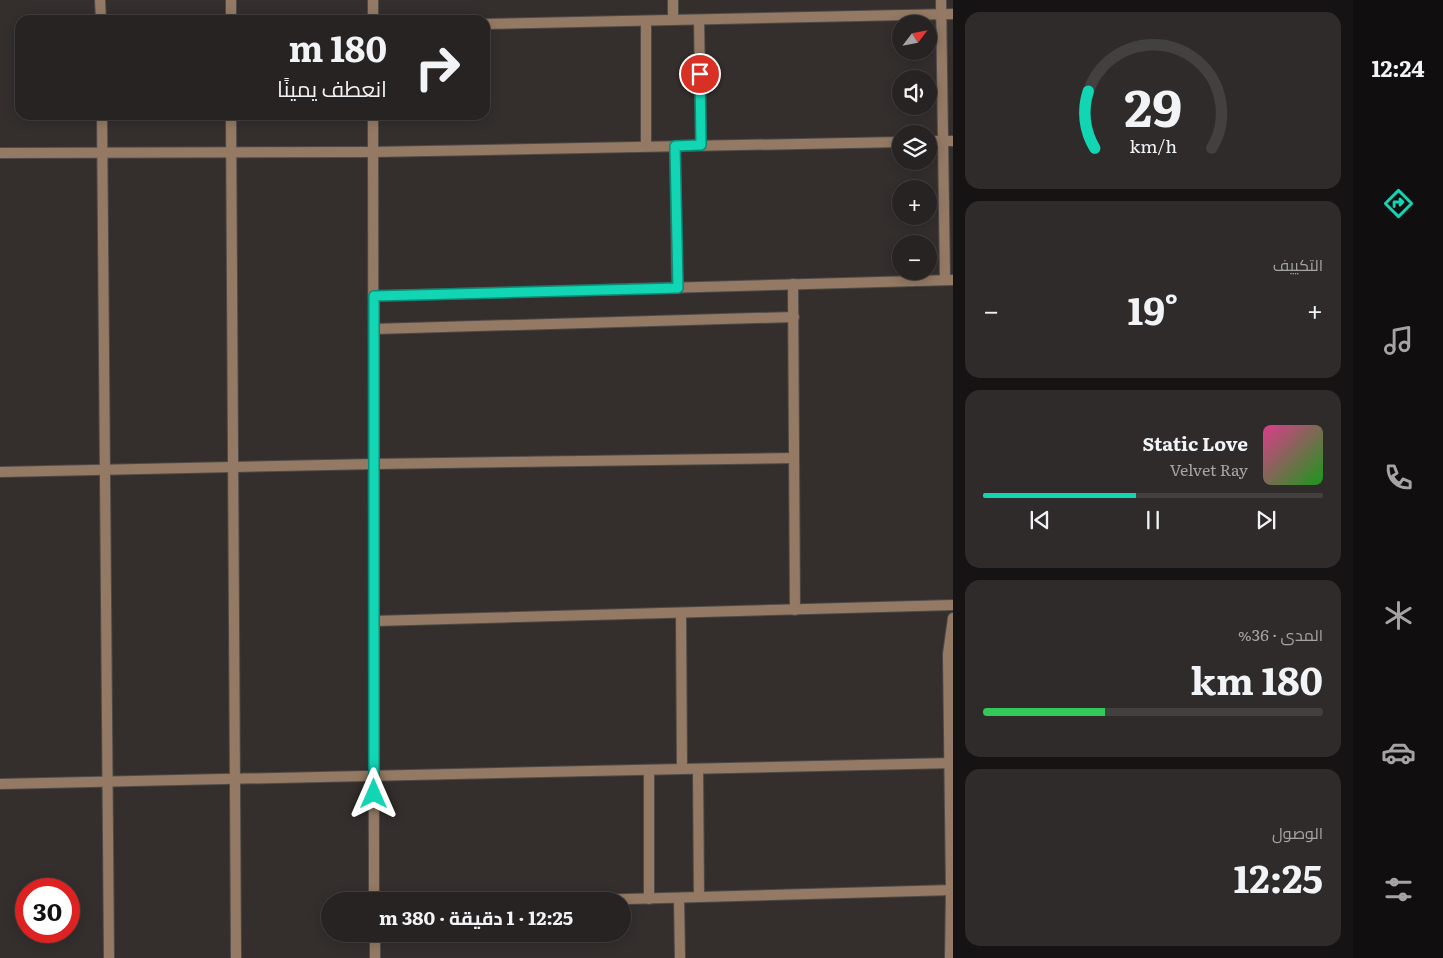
<!DOCTYPE html>
<html lang="ar">
<head>
<meta charset="utf-8">
<style>
	body { margin:0; font-family:Literata,Cairo,serif; background:#2f2b2a; color:#f1f3f6; direction:rtl; height:100vh; display:flex; flex-direction:column; font-size:19px; white-space:nowrap }
	* { box-sizing:border-box; margin:0 }
	p { font-size:16px; color:#a4a4a5 }
	.icon { flex:none; width:28px; height:28px; fill:none; stroke:currentColor; stroke-width:2; stroke-linecap:round; stroke-linejoin:round }
	.map { position:relative; flex:1; overflow:hidden; direction:ltr }
	.sheet { display:flex; flex-direction:column; gap:12px; padding:12px; background:#151313; width:400px }
	.sheet>* { flex:none }
	.banner { position:absolute; left:15px; top:15px; width:475px; height:105px; border-radius:15px; box-shadow:0 2px 12px #0003,0 0 0 1px #434040; direction:rtl; background:#272322; color:#f1f3f6; overflow:hidden }
	.needle { width:32px; rotate:58deg }
	.fabs { position:absolute; left:892px; top:15px; display:grid; gap:10px }
	.fabs a { display:grid; place-items:center; width:45px; height:45px; border-radius:50%; background:#272322; box-shadow:0 2px 12px #0003,0 0 0 1px #434040; font-size:25px }
	.speed { position:absolute; left:15px; top:878px; display:flex; gap:10px; font-size:25px; font-weight:700; text-align:center }
	.speed>* { display:grid; place-content:center; width:65px; height:65px; border-radius:50%; background:#272322; box-shadow:0 2px 12px #0003,0 0 0 1px #434040; line-height:1 }
	.speed .limit { border:8px solid #d22; background:#fff; color:#111 }
	.pin { position:absolute; display:grid; place-items:center; width:42px; height:42px; color:#fff; margin:-21px; border:2px solid #fff; border-radius:50%; box-shadow:0 1px 5px #0007 }
	.me { position:absolute; width:55px; margin:-28px; rotate:0deg; stroke-linejoin:round; filter:drop-shadow(0 0 4px #0008) }
	.turn { display:flex; align-items:center; gap:18px; height:105px; padding:0 20px; font-size:22px }
	.turn .icon { width:65px; height:65px; stroke-width:2.5 }
	.turn b { display:block; font-size:35px; line-height:42px }
	.big { font-size:38px; font-weight:700; line-height:1.1 }
	.sheet .card { flex:1; display:flex; flex-direction:column; justify-content:center; gap:8px; min-width:0; padding:0 18px; border-radius:15px; background:#2f2b2a }
	.sheet .dial { align-items:center; gap:0 }
	.dial svg { height:130px; overflow:visible; fill:none; stroke:#434040; stroke-width:7; stroke-linecap:round; text-anchor:middle }
	.dial text { fill:#f1f3f6; stroke:none }
	.song { display:flex; align-items:center; gap:15px }
	.cover { width:60px; height:60px; border-radius:8px; background:linear-gradient(135deg,hsl(330 70% 55%),hsl(120 70% 35%)) }
	.played { height:5px; border-radius:2px; background:linear-gradient(90deg,#12d5b4 45%,#434040 45%) }
	.keys { display:flex; justify-content:space-around; direction:ltr }
	.heat { display:flex; justify-content:space-between; align-items:center; font-size:28px; direction:ltr }
	.charge { height:8px; border-radius:4px; background:linear-gradient(90deg,#34c759 36%,#434040 0) }
	.trip { position:absolute; left:321px; top:892px; width:310px; height:50px; border-radius:25px; background:#272322; box-shadow:0 2px 12px #0003,0 0 0 1px #434040; font-weight:700; line-height:50px; text-align:center; direction:rtl }
	main { display:flex; flex:1; min-height:0 }
	.dock { display:flex; flex-direction:column; width:90px; justify-content:space-around; align-items:center; background:#100e0e; color:#a4a4a5 }
	.dock .icon { width:35px; height:35px }
	.dock .on { color:#12d5b4 }
	.dock b { font-size:22px; color:#f1f3f6 }
	.map>svg:first-child { display:block }
	.lines { fill:none; stroke-linecap:round; stroke-linejoin:round }
	.minor-casing { stroke:#4f4a48; stroke-width:12 }
	.minor { stroke:#947a64; stroke-width:10 }
	.route-casing { stroke:#0c8a75; stroke-width:12 }
	.route { stroke:#12d5b4; stroke-width:9 }
</style>
</head>
<body>
<main>
<nav class="dock">
<b>12:24</b>
<svg class="icon on" aria-label="directions" viewBox="0 0 24 24"><path d="M12 3l9 9-9 9-9-9zM9 14v-3h6M13 9l2 2-2 2"/></svg>
<svg class="icon" aria-label="music" viewBox="0 0 24 24"><path d="M9 18V5l10-2v13"/><circle cx="6" cy="18" r="3"/><circle cx="16" cy="16" r="3"/></svg>
<svg class="icon" aria-label="phone" viewBox="0 0 24 24"><path d="M5 4h4l2 5-3 2q2 4 5 5l2-3 5 2v4C11 20 4 13 5 4z"/></svg>
<svg class="icon" aria-label="climate" viewBox="0 0 24 24"><path d="M12 3v18M4 7l16 10M4 17L20 7"/></svg>
<svg class="icon" aria-label="car" viewBox="0 0 24 24"><path d="M5 17H2v-5l4-1 3-4h7l3 4 3 1v5h-3M9 17h6M6 11h13"/><circle cx="7" cy="17" r="2"/><circle cx="17" cy="17" r="2"/></svg>
<svg class="icon" aria-label="filters" viewBox="0 0 24 24"><path d="M4 7h16M4 17h16"/><circle cx="9" cy="7" r="2"/><circle cx="15" cy="17" r="2"/></svg>
</nav>
<section class="sheet">
<div class="card dial"><svg viewBox="0 0 100 80">
<path d="M14 69A42 42 0 1 1 86 69"/>
<path d="M14 69A42 42 0 0 1 10 34" stroke="#12d5b4"/>
<text x="50" y="56" font-size="32" font-weight="700">29</text>
<text x="50" y="72" font-size="11">km/h</text>
</svg></div>
<div class="card"><p>التكييف</p>
<div class="heat"><a>−</a><b class="big">19°</b><a>+</a></div>
</div>
<div class="card">
<div class="song"><i class="cover"></i><div><b>Static Love</b><p>Velvet Ray</p></div></div>
<div class="played"></div>
<div class="keys"><svg class="icon" aria-label="previous" viewBox="0 0 24 24"><path d="M18 5L8 12l10 7zM5 5v14"/></svg><svg class="icon" aria-label="pause" viewBox="0 0 24 24"><path d="M8 5v14M16 5v14"/></svg><svg class="icon" aria-label="next" viewBox="0 0 24 24"><path d="M6 5l10 7-10 7zM19 5v14"/></svg></div>
</div>
<div class="card"><p>المدى · 36%</p><b class="big">180 km</b><div class="charge"></div></div>
<div class="card"><p>الوصول</p><b class="big">12:25</b></div>
</section>
<div class="map">
<svg width="953" height="958" viewBox="0 0 953 958">
	<rect width="100%" height="100%" fill="#342f2d"/>
	<g class="lines">
		<defs>
			<g id="minor">
				<polyline points="100,0 101,20"/>
				<polyline points="231,0 231,20"/>
				<polyline points="373,0 373,20"/>
				<polyline points="673,0 673,20"/>
				<polyline points="941,0 945,280"/>
				<polyline points="699,20 701,145"/>
				<polyline points="646,21 646,146"/>
				<polyline points="485,24 953,14"/>
				<polyline points="102,115 109,958"/>
				<polyline points="231,115 236,958"/>
				<polyline points="373,115 374,901"/>
				<polyline points="929,141 953,141"/>
				<polyline points="675,146 677,288"/>
				<polyline points="0,153 373,152 901,142"/>
				<polyline points="793,284 795,610"/>
				<polyline points="373,296 953,280"/>
				<polyline points="374,329 794,317"/>
				<polyline points="0,472 374,464 794,458"/>
				<polyline points="681,613 682,769"/>
				<polyline points="374,621 953,605"/>
				<polyline points="698,769 699,897"/>
				<polyline points="0,784 953,763"/>
				<polyline points="679,898 680,958"/>
				<polyline points="649,899 649,770"/>
				<polyline points="555,901 953,890"/>
				<polyline points="375,934 375,958"/>
				<polyline points="950,958 951,890 948,654 953,618"/>
			</g>
		</defs>
		<!-- minor casing -->
		<use href="#minor" class="minor-casing"/>
		<!-- minor -->
		<use href="#minor" class="minor"/>
	</g>
	<g class="lines">
		<defs>
			<polyline id="route" points="374,794 374,296 678,288 675,146 701,145 700,74"/>
		</defs>
		<!-- route casing -->
		<use href="#route" class="route-casing"/>
		<!-- route -->
		<use href="#route" class="route"/>
	</g>
</svg>
<div class="fabs">
<a><svg class="needle" viewBox="-14 -14 28 28"><path d="M0-13l5 13h-10z" fill="#e53935"/><path d="M0 13l5-13h-10z" fill="#a4a4a5"/></svg></a>
<a><svg class="icon" aria-label="sound" viewBox="0 0 24 24"><path d="M4 9h4l5-4v14l-5-4H4zM17 9q2 3 0 6"/></svg></a>
<a><svg class="icon" aria-label="layers" viewBox="0 0 24 24"><path d="M12 4l9 5-9 5-9-5zM3 14l9 5 9-5"/></svg></a>
<a>+</a>
<a>−</a>
</div>
<div class="speed"><div class="limit">30</div></div>
<div class="pin" style="left:700px;top:74px;background:#d93025"><svg class="icon" aria-label="arrive" viewBox="0 0 24 24"><path d="M6 21V4h12l-3 4 3 4H6"/></svg></div>
<svg class="me" style="left:374px;top:794px" viewBox="-20 -20 40 40"><path d="M0-17L14 15 0 8-14 15z" fill="#12d5b4" stroke="#fff" stroke-width="4"/></svg>
<div class="trip">12:25 · 1 دقيقة · 380 m</div>
<div class="banner">
<div class="turn"><svg class="icon" aria-label="right" viewBox="0 0 24 24"><path d="M7 20v-9h11M14 6l5 5-5 5"/></svg><div><b>180 m</b>انعطف يمينًا</div></div>
</div>
</div>
</main>
</body>
</html>
